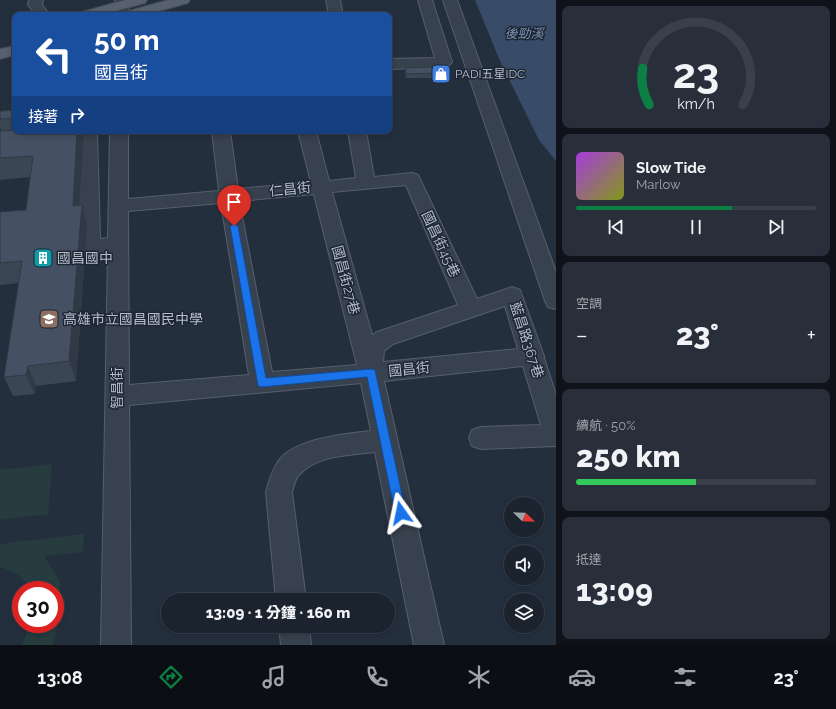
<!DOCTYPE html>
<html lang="zh-TW">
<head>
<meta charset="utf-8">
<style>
	body { margin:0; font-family:Raleway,"Noto Sans TC",sans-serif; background:#282f3a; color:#f1f3f6; height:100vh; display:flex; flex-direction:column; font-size:15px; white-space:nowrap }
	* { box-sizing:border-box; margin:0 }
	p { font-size:13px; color:#a0a4aa }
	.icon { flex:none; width:22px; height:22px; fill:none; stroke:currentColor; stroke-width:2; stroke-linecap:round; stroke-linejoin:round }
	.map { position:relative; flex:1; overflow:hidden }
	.sheet { display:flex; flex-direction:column; gap:6px; padding:6px; background:#0f1319; width:280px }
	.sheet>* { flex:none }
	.guide { position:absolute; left:12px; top:12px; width:380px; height:122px; border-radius:8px; box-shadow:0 2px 6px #0003,0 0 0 1px #39404a; background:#1a4fa0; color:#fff; overflow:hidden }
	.needle { width:26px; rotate:113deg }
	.fabs { position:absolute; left:504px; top:497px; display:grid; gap:8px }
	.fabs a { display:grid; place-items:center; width:40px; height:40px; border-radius:50%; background:#1b232e; box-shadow:0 2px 6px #0003,0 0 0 1px #39404a; font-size:20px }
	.speed { position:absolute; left:12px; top:581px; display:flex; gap:8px; font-size:20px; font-weight:700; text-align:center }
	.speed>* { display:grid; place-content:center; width:52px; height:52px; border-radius:50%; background:#1b232e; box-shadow:0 2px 6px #0003,0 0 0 1px #39404a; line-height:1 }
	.speed .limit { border:6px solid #d22; background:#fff; color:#111 }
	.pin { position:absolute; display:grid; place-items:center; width:34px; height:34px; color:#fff; margin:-41px -17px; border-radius:50% 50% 50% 0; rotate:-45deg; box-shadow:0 0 4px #0007 }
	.pin .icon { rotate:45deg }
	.me { position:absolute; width:44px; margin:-22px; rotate:348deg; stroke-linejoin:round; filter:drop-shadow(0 0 3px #0008) }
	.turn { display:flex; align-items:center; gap:14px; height:84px; padding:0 16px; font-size:18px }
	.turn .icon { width:52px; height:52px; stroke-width:2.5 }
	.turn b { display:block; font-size:28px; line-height:34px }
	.then { display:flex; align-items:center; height:38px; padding:0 16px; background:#0003; gap:8px; font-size:15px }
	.big { font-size:30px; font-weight:800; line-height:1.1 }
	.sheet .widget { flex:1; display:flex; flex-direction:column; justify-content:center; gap:6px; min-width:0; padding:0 14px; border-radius:8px; background:#282f3a }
	.sheet .dial { align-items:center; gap:0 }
	.dial svg { height:104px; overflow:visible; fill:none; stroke:#39404a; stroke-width:7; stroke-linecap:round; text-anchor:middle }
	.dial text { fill:#f1f3f6; stroke:none }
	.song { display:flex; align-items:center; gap:12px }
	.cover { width:48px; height:48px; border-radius:6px; background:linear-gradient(135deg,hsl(280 70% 55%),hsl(70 70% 35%)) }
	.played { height:4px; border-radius:2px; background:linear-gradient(90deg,#0b8043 65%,#39404a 65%) }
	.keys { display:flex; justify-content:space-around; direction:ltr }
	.heat { display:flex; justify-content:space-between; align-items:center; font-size:22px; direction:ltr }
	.charge { height:6px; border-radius:3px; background:linear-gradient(90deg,#34c759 50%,#39404a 0) }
	.trip { position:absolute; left:161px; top:593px; width:234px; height:40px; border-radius:20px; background:#1b232e; box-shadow:0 2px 6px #0003,0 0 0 1px #39404a; font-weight:800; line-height:40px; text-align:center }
	.menu { display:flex; height:64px; justify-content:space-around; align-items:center; background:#0b0e12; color:#a0a4aa }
	.menu .icon { width:28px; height:28px }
	.menu .on { color:#0b8043 }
	.menu b { font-size:18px; color:#f1f3f6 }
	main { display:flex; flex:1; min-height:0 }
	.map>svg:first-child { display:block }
	.green { fill:#263c3f }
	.water { fill:#394c67 }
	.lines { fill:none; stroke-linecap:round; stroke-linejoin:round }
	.minor-casing { stroke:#565f6c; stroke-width:2 }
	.major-casing { stroke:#414a57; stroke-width:2 }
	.minor { fill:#38414e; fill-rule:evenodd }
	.major { fill:#56606e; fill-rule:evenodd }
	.wall { fill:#3b4654 }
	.shaded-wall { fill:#303945 }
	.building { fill:#455162; stroke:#303945 }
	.route { fill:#1a73e8; stroke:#114b97 }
	.labels { text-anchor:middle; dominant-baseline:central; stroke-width:3; stroke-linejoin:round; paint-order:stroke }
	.far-poi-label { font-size:12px; fill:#b4bcc9; stroke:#1d2633; text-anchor:start }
	.far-water-label { font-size:13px; font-style:italic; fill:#7c92b1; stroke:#1d2633 }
	.street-label { font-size:14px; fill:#b4bcc9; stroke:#1d2633 }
	.poi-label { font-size:14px; fill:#b4bcc9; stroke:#1d2633; text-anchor:start }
</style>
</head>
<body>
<main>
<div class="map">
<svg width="556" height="645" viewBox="0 0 556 645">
	<rect width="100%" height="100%" fill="#242f3e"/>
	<!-- green -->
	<g class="green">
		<polygon points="52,464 48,514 0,520 0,470"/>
		<path d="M84,534L83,552L44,556L60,582V619L52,645H22L30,624H55V590H30C25,577 13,571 0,567V544Z"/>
	</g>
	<!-- water -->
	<polygon class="water" points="475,0 556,0 556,161 539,140 500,61"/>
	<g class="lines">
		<defs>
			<g id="minor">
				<polygon points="29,0 43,0 42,5 50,15 36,15 28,5"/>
				<polygon points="115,0 129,0 128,15 114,15"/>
				<polygon points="326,0 340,0 343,15 329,15"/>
				<polygon points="418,0 432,0 452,62 449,65 444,67 389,69 389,59 435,58"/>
				<polygon points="443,0 457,0 556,272 556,309 548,307 545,301"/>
				<path d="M79,131H97L100,239L108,238L110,131H128V199L219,191L212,131H230L238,189L311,182L298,131H316L329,181L356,178L348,131H366L374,177L412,173L418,175L477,299L512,287L520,290L544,356V358L556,395V446L481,449L472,446L469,438L472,430L481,427L541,425L523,366L384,381L444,645H414L375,452C351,455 316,455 299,475C295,479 294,486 292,492L306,600H276L266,492C269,481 273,467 281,458C299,438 345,434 371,431L361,383L129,405L131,645H101L108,252L90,255L83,253L80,248ZM406,185L458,305L377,332L372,335L332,192ZM314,194L357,365L272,372L239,201ZM221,203L249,375L129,385L128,211ZM505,306L518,349L383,362L384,351L393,344Z"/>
				<polygon points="279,626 309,626 311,645 281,645"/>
			</g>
			<g id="major">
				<polygon points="125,0 147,0 145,3 102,15 80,15 82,12"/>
				<polygon points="168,0 190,0 188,3 145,15 123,15 125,12"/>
				<polygon points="15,46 15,55 0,59 0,49"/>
			</g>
		</defs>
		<!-- minor casing -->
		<use href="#minor" class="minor-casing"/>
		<!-- major casing -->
		<use href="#major" class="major-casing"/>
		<!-- minor -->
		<use href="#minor" class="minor"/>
		<!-- major -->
		<use href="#major" class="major"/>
	</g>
	<!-- wall -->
	<g class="wall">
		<polygon points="405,68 436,73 436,78 406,78 405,72"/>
		<polygon points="15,109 15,131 84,131 80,205 87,225 76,381 36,386 35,394 13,396 4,377 19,283 0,285 0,212 26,210 30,177 0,180 0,131 1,131 0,127 0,112 15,110"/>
	</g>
	<!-- shaded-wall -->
	<g class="shaded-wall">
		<polygon points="77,131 84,131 78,227 73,206"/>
		<polygon points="82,205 87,225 76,381 69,361"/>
		<polygon points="28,366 36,386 35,394 26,375"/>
	</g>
	<!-- building -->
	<g class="building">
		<polygon points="434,67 436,73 407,74 405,68"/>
		<polygon points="15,109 15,118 0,119 0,112 1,111 15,110"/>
		<polygon points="15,130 15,131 77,131 73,206 82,205 69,361 28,366 26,375 4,377 22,261 0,263 0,212 26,210 33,156 0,158 0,131"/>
	</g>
	<!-- route -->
	<polygon class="route" points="234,224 238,226 266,378 371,369 375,370 406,513 405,517 401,518 397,517 395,513 367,377 262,387 258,386 230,226"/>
	<!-- icons -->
	<defs>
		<symbol id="shop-square" viewBox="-11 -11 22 22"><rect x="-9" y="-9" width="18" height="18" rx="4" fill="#3f7fe0" stroke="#1d2633"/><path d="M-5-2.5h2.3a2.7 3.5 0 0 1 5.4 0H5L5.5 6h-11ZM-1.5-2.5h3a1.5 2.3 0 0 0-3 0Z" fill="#fff"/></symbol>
		<symbol id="building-square" viewBox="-11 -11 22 22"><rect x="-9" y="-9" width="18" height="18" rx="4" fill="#0f9aa8" stroke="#1d2633"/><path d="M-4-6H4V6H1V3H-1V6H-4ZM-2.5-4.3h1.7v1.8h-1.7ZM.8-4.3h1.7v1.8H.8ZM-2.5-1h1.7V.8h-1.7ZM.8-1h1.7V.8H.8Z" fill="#fff"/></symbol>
		<symbol id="school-square" viewBox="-11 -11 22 22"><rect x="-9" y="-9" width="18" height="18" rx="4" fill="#8d6e63" stroke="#1d2633"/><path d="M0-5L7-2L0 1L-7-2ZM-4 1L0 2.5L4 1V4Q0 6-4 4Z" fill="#fff"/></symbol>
	</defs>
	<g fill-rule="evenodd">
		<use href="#shop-square" x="430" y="63" width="22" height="22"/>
		<use href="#building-square" x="32" y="247" width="22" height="22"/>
		<use href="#school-square" x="38" y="308" width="22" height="22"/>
	</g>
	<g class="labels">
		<!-- far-poi labels -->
		<g class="far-poi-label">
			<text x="455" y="74">PADI五星IDC</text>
		</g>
		<!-- far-water labels -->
		<g class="far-water-label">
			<text x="524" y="33">後勁溪</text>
		</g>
		<!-- street labels -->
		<g class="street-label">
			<text transform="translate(290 189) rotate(-6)">仁昌街</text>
			<text transform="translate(441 244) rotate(65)">國昌街45巷</text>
			<text transform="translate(346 280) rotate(75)">國昌街27巷</text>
			<text transform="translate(527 340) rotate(72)">藍昌路367巷</text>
			<text transform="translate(409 369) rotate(-6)">國昌街</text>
			<text transform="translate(117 388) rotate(-90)">智昌街</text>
		</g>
		<!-- poi labels -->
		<g class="poi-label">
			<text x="57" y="258">國昌國中</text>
			<text x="63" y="319">高雄市立國昌國民中學</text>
		</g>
	</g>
</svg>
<div class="fabs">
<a><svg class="needle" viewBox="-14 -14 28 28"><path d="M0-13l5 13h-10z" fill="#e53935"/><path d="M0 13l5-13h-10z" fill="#a0a4aa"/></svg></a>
<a><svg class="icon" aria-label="sound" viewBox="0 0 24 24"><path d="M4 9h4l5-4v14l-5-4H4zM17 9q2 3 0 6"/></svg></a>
<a><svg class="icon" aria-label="layers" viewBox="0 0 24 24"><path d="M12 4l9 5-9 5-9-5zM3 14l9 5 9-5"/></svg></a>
</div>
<div class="speed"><div class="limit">30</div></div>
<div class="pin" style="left:234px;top:226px;background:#d93025"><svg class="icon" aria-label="arrive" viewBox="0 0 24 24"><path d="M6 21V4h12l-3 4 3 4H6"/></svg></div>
<svg class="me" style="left:401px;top:513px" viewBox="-20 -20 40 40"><path d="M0-17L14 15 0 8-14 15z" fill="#1a73e8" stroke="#fff" stroke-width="4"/></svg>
<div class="trip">13:09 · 1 分鐘 · 160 m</div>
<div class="guide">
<div class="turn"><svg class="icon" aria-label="left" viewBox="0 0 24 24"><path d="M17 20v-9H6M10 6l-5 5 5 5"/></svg><div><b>50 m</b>國昌街</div></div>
<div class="then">接著<svg class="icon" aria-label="right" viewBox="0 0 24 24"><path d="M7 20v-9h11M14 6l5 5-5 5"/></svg></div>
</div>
</div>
<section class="sheet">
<div class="widget dial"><svg viewBox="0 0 100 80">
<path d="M14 69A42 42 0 1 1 86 69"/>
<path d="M14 69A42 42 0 0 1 9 41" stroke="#0b8043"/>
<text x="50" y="56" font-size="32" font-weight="700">23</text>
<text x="50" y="72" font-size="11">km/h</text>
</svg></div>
<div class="widget">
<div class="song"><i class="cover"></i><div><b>Slow Tide</b><p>Marlow</p></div></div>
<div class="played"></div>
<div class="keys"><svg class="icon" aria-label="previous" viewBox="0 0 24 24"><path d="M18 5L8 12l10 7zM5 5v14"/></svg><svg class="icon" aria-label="pause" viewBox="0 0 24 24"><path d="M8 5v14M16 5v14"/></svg><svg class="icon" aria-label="next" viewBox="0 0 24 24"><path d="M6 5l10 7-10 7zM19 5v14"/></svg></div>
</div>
<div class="widget"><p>空調</p>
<div class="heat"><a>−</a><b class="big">23°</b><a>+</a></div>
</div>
<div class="widget"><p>續航 · 50%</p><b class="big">250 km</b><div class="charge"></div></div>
<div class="widget"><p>抵達</p><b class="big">13:09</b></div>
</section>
</main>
<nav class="menu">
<b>13:08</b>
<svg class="icon on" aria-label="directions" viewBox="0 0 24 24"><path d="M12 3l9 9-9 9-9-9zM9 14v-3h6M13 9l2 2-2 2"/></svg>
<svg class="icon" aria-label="music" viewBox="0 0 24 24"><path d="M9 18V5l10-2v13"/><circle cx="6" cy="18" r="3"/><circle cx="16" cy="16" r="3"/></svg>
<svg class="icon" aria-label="phone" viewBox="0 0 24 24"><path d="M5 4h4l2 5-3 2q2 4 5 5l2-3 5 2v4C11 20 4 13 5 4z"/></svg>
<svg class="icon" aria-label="climate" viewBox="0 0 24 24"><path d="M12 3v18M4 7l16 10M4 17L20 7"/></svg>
<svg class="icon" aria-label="car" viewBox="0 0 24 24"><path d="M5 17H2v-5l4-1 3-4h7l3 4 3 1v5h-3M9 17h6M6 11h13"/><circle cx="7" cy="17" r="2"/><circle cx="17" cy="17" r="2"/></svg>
<svg class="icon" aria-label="filters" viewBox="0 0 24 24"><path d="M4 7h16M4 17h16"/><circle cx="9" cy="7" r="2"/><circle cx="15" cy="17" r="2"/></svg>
<b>23°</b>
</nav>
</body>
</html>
